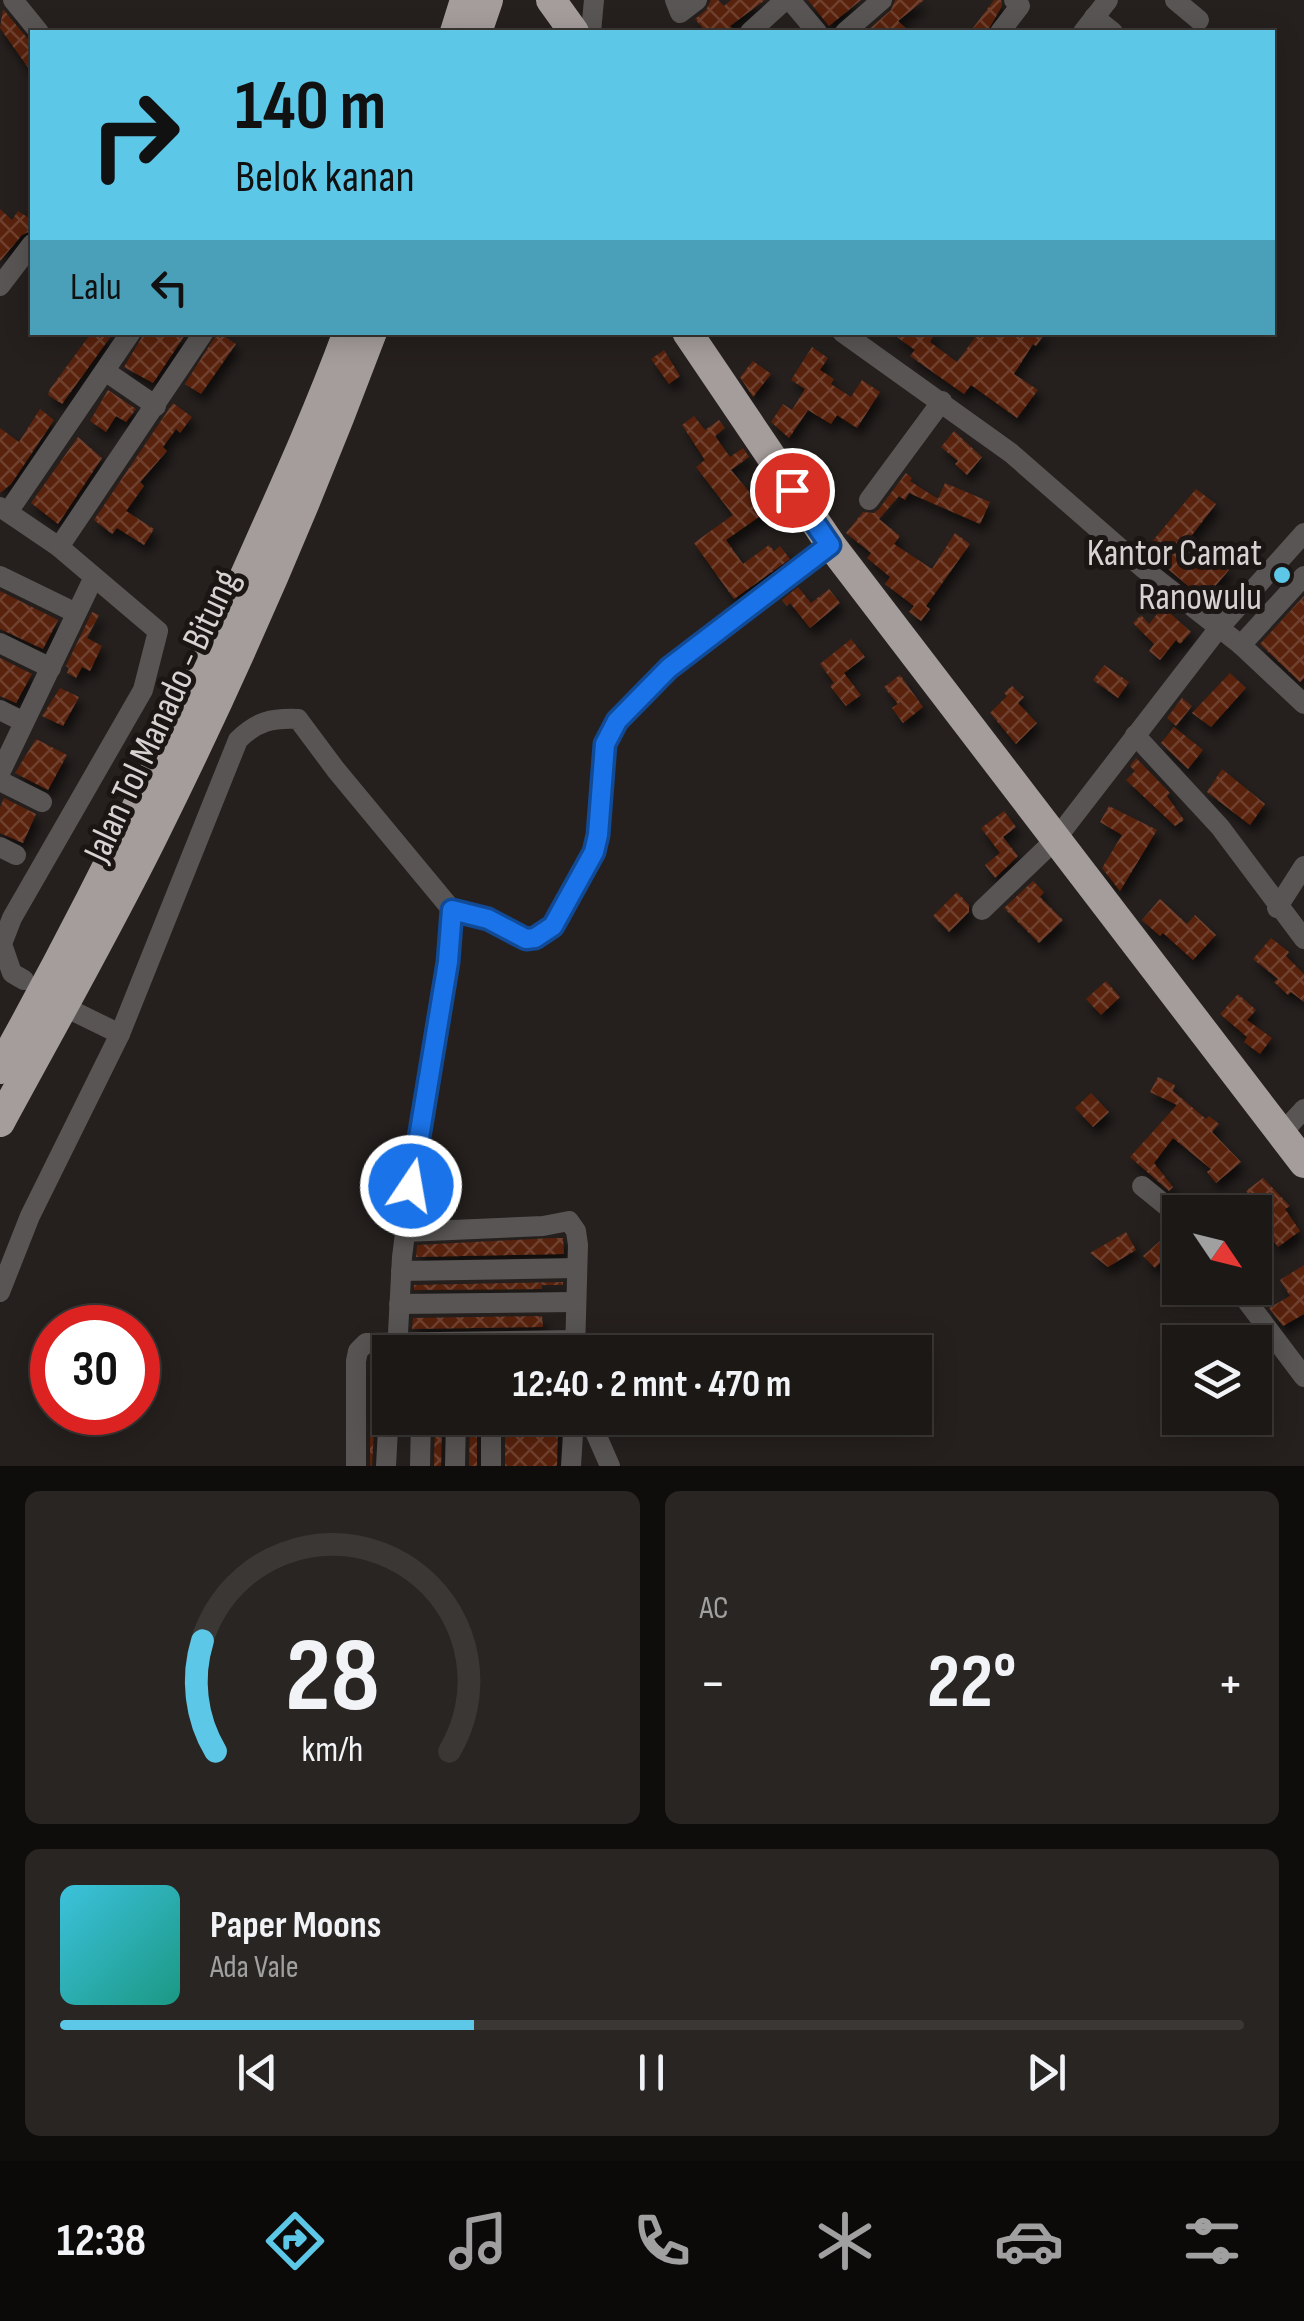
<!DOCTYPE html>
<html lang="id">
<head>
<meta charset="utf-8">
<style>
	body { margin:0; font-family:"Sofia Sans Condensed",sans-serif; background:#292523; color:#f1f3f6; height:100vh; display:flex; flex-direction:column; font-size:38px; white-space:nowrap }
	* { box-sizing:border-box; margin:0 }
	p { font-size:32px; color:#a0a0a1 }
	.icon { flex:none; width:55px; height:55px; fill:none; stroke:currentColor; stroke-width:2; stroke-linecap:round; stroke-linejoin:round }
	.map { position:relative; height:1466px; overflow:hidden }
	.drawer { display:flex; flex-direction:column; gap:25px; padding:25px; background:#0f0d0c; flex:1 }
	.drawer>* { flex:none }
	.banner { position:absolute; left:30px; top:30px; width:1245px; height:305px; border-radius:0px; box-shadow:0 5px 25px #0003,0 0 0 2px #3a3735; background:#5dc7e8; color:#111; overflow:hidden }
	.needle { width:65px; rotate:125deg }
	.tools { position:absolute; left:1162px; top:1195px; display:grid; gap:20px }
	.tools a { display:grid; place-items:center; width:110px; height:110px; border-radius:0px; background:#1c1816; box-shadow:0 5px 25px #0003,0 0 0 2px #3a3735; font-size:50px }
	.speed { position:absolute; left:30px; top:1305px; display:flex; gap:20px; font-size:50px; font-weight:700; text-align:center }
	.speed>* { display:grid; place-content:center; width:130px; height:130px; border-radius:50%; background:#1c1816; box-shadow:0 5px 25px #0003,0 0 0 2px #3a3735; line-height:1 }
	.speed .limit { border:15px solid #d22; background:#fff; color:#111 }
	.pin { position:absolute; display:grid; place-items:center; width:85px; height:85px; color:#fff; margin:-42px; border:5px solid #fff; border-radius:50%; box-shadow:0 2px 10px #0007 }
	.me { position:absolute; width:110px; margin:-55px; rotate:12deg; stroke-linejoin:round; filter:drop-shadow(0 0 8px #0008) }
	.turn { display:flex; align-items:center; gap:35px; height:210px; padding:0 40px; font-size:45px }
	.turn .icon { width:130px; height:130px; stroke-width:2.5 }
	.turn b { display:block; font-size:70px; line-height:85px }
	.then { display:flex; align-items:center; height:95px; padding:0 40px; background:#0003; gap:20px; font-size:38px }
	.big { font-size:75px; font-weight:700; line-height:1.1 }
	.drawer .tile { flex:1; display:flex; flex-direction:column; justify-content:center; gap:15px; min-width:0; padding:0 35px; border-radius:15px; background:#292523 }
	.drawer .dial { align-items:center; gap:0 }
	.dial svg { height:260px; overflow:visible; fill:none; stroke:#3a3735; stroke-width:7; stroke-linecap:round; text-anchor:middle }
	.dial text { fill:#f1f3f6; stroke:none }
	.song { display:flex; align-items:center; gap:30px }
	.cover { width:120px; height:120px; border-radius:15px; background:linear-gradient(135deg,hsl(190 70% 55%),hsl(170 70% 35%)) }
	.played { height:10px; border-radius:5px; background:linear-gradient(90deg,#5dc7e8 35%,#3a3735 35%) }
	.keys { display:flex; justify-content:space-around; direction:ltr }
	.heat { display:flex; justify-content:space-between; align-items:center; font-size:55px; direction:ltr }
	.drawer .tiles { flex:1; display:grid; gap:25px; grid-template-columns:1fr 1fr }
	.tile:last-child { grid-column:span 2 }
	.trip { position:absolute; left:372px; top:1335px; width:560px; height:100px; border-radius:0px; background:#1c1816; box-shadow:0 5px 25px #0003,0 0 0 2px #3a3735; font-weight:700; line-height:100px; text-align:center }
	.tabs { display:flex; height:160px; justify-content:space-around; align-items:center; background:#0b0a09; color:#a0a0a1 }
	.tabs .icon { width:70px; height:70px }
	.tabs .on { color:#5dc7e8 }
	.tabs b { font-size:45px; color:#f1f3f6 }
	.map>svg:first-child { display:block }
	.building { fill:url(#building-cross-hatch); filter:url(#shadow) }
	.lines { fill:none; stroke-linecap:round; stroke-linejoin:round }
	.minor { stroke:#585554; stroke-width:20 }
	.highway { stroke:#a49d9b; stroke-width:30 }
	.route-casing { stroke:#114b97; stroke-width:25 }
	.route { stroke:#1a73e8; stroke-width:18 }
	.poi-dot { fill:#5dc7e8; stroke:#1b1614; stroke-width:4 }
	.labels { text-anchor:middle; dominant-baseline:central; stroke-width:10; stroke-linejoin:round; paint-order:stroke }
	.poi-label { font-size:38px; fill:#d7d3d2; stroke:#1b1614; text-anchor:end }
	.street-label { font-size:38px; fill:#d7d3d2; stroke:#1b1614 }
</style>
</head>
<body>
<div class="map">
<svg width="1304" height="1466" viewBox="0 0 1304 1466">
	<defs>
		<pattern id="building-cross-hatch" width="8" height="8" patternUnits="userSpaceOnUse" patternTransform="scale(2.5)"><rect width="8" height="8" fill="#58220c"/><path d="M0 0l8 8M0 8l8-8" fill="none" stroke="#6f412e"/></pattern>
		<filter id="shadow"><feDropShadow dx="4.5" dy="8" stdDeviation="5" flood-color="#0009"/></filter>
	</defs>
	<rect width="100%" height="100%" fill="#25201e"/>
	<!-- building -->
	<g class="building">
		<polygon points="711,0 718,0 724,6 731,0 765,0 730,26 735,32 706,32 695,19 706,10"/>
		<polygon points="808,0 861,0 829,26"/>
		<polygon points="895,0 924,0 898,21 910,32 866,32 891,10"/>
		<polygon points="994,0 1001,0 1002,6 987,32 970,32"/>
		<polygon points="3,9 32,44 32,73 0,28"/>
		<polygon points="0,209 12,220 18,211 32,220 32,230 22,235 0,261"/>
		<polygon points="92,332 114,332 62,404 48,395 50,389"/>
		<polygon points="145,332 187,332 153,383 124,367"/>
		<polygon points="218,332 236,344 201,394 185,384"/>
		<polygon points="890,332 936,332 930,342 957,362 979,332 1046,332 1036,346 1033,344 1014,374 1038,390 1017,418 971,385 964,394 910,356 915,350"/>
		<polygon points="812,347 828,358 820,370 834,379 831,384 851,397 862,380 880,392 857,428 837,415 831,424 808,410 789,438 771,422 783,404 792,410 805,389 791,380"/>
		<polygon points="664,350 680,376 669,384 651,359"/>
		<polygon points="753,361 771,374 753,397 740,377"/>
		<polygon points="108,390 136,409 126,422 116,416 106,432 90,421"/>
		<polygon points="173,403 192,417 180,433 176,429 163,447 167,451 140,482 144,486 126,511 154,529 144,545 117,528 112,534 94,520"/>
		<polygon points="40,409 54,420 11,484 0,493 0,428 19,442"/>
		<polygon points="694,416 705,430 719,420 725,428 715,436 730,457 743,448 749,457 731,470 766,512 726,540 743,564 769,545 774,551 780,546 790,559 734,599 694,543 733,515 696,467 705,460 682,425"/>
		<polygon points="954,431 982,457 967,475 955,464 958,461 941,447"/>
		<polygon points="78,437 102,458 58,524 31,503"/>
		<polygon points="906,473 912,478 910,481 938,499 945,483 990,502 980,524 909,493 905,500 899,496 879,519 900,536 894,544 932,569 955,533 970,544 926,606 930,609 921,621 909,612 914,606 885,584 890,577 867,558 871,553 846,533 863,512 874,513 879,509"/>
		<polygon points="1196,489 1216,504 1185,544 1212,567 1217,560 1229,570 1204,599 1145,550"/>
		<polygon points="798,587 811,603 829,589 840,603 810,628 790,603 787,606 782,600"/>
		<polygon points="0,591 58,620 43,649 0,629"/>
		<polygon points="1304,596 1304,678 1300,682 1260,644"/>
		<polygon points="1163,607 1191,632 1180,644 1176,640 1160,660 1149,651 1154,644 1133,623 1141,615 1149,624"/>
		<polygon points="92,612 99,615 87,638 102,646 90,671 82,667 76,678 67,673 69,668 66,666"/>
		<polygon points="851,639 865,657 844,673 861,695 846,706 830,686 834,683 820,664"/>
		<polygon points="0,658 32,674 16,703 0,696"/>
		<polygon points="1104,665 1129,682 1118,698 1093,680"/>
		<polygon points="1230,673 1246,688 1211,727 1192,713"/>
		<polygon points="900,675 923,707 903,723 892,708 898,704 884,687"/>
		<polygon points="1012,686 1024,697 1018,703 1037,723 1016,744 990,713 1007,696 1004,693"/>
		<polygon points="60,688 79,697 63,726 42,716"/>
		<polygon points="1182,698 1192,706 1176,726 1167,718"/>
		<polygon points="1174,727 1203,750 1188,769 1161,743"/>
		<polygon points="36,739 67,755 48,790 15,773"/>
		<polygon points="1136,758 1170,793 1167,796 1184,820 1175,826 1126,780 1135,771 1130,766"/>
		<polygon points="1222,769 1265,804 1250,825 1207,792"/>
		<polygon points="4,798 36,814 23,843 0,833 0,807"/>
		<polygon points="1109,806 1157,830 1120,891 1102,868 1122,835 1100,822"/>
		<polygon points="1004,811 1016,827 1003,837 1018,856 995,878 985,865 1000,853 981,828"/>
		<polygon points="1033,881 1044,892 1040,897 1063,920 1039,943 1004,908"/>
		<polygon points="957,892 969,905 969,912 949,932 933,916"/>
		<polygon points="1160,899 1187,924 1195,915 1216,935 1193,960 1163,933 1160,936 1142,920"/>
		<polygon points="1271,938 1289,952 1286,956 1304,974 1304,1002 1291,992 1288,995 1274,982 1278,979 1253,959"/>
		<polygon points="1106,981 1120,997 1101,1015 1086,999"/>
		<polygon points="1238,994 1256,1010 1247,1020 1272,1038 1260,1054 1244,1042 1247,1037 1220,1014"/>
		<polygon points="1158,1077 1175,1085 1173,1091 1206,1119 1209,1116 1219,1124 1212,1132 1241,1162 1216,1183 1207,1172 1211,1169 1173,1138 1154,1163 1173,1187 1169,1191 1130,1157 1177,1105 1150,1092"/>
		<polygon points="1091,1093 1109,1112 1093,1127 1075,1108"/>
		<polygon points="1263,1178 1290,1206 1285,1209 1300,1231 1278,1247 1266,1230 1274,1224 1246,1191"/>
		<polygon points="1126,1232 1136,1250 1108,1267 1090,1253"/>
		<polygon points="553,1238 563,1238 564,1254 416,1257 417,1245"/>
		<polygon points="1160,1241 1171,1252 1155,1268 1143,1256"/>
		<polygon points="1304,1265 1304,1314 1283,1326 1269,1308 1290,1296 1280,1280"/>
		<polygon points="563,1282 563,1285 542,1285 542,1289 414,1290 414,1285"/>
		<polygon points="542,1316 543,1327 412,1329 413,1318"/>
		<polygon points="370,1366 381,1366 381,1383 376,1392 372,1466 370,1466"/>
		<polygon points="435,1418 442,1418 441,1466 434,1466"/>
		<polygon points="470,1418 477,1418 477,1466 469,1466"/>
		<polygon points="505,1418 558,1418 557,1466 505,1466"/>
	</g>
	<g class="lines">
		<!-- minor -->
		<g class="minor">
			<polyline points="13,0 39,32"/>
			<polyline points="675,0 680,13 697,0"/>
			<polyline points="790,0 817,32"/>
			<polyline points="1175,0 1199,20"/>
			<polyline points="1094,17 1113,32"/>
			<polyline points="591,32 594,0"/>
			<polyline points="750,32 785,0"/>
			<polyline points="845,32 882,0"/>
			<polyline points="1000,32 1020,6 1014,0"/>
			<polyline points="1083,32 1108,0"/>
			<polyline points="0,286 32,244"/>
			<polyline points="842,332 1011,453 1144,569 1241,645 1304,704"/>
			<polyline points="105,371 156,406"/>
			<polyline points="869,500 942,401"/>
			<polyline points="0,507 59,547 158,631 143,690 12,918 2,944 12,973 24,980"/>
			<polyline points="8,512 131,332"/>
			<polyline points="59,547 204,332"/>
			<polyline points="0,576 76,613"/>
			<polyline points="0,643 51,668"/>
			<polyline points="1241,645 1304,576"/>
			<polyline points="0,710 24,722"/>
			<polyline points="1135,735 1220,827 1304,939"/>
			<polyline points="0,773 93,579"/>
			<polyline points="0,781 42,802"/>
			<polyline points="0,847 16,855"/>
			<polyline points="1277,908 1304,866"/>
			<polyline points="982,910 1056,839 1218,629 1304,533"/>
			<polyline points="73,1011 120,1034"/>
			<polyline points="1282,1133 1304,1109"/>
			<polyline points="1142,1186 1180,1217"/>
			<polyline points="405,1232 543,1226 569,1221 576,1231 578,1245 575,1351"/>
			<polyline points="401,1271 577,1268"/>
			<polyline points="1237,1288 1304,1377"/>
			<path d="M0,1292L30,1216L120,1034L238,740C257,721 272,718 298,719L336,770L452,910L488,919L527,939L535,938L558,919L593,852L598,835L605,744L617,721L669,668L831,545"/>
			<polyline points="399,1304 576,1302"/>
			<polyline points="397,1352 402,1257 411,1186 448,962 452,910"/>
			<polyline points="491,1418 491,1466"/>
			<polyline points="589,1418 610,1466"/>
			<polyline points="356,1466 356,1361 358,1351 366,1343 575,1340"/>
			<polyline points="386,1466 390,1393"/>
			<polyline points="420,1466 421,1418"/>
			<polyline points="455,1466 456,1418"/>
			<polyline points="571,1466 574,1418"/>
		</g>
		<!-- highway -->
		<g class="highway">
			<polyline points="551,0 574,32"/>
			<polyline points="455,32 465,0"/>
			<polyline points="477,32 488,0"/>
			<polyline points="687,332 831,545 1304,1163"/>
			<path d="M0,1069C92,904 174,736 250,564C284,488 319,411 348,332"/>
			<path d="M0,1122C52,1026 106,931 154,834C235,671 308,503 372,332"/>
		</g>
	</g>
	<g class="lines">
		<defs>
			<polyline id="route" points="411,1186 448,962 452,910 488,919 526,939 535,938 553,926 594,852 598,835 605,744 617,721 669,668 830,545 792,490"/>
		</defs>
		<!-- route casing -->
		<use href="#route" class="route-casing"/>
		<!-- route -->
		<use href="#route" class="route"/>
	</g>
	<!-- markers -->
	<circle class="poi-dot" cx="1282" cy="575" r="10"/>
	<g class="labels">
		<!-- poi labels -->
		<g class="poi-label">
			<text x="1262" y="553">Kantor Camat<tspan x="1262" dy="44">Ranowulu</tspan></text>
		</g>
		<!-- street labels -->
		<g class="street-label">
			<text transform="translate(162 716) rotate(-65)">Jalan Tol Manado - Bitung</text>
		</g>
	</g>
</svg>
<div class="tools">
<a><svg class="needle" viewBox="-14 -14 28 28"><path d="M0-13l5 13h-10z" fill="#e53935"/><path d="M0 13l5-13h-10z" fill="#a0a0a1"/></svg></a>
<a><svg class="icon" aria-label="layers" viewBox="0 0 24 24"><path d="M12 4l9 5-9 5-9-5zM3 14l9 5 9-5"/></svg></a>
</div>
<div class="speed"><div class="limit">30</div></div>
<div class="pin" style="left:792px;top:490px;background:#d93025"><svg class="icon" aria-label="arrive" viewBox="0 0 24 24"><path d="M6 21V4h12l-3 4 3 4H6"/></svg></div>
<svg class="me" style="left:411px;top:1186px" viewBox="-20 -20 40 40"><circle r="17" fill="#1a73e8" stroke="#fff" stroke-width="3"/><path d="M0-11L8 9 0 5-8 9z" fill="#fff"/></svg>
<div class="trip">12:40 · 2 mnt · 470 m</div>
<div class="banner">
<div class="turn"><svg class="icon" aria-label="right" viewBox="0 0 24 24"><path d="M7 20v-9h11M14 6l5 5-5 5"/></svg><div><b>140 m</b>Belok kanan</div></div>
<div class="then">Lalu<svg class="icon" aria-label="left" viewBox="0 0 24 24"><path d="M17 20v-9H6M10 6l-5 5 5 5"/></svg></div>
</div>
</div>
<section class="drawer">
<div class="tiles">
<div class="tile dial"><svg viewBox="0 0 100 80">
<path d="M14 69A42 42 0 1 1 86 69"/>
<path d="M14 69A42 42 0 0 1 10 35" stroke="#5dc7e8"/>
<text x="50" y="56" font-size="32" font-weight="700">28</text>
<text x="50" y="72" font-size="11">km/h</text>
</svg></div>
<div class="tile"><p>AC</p>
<div class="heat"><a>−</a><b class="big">22°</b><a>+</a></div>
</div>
<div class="tile">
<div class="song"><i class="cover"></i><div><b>Paper Moons</b><p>Ada Vale</p></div></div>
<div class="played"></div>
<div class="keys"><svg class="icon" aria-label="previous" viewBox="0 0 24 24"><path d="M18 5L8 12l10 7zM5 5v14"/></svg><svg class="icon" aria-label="pause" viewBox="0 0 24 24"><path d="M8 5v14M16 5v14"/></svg><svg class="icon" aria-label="next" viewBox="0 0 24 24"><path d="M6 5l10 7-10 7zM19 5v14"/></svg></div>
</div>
</div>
</section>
<nav class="tabs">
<b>12:38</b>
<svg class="icon on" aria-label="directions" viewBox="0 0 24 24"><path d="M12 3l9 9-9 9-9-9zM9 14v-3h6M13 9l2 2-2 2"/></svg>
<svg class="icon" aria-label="music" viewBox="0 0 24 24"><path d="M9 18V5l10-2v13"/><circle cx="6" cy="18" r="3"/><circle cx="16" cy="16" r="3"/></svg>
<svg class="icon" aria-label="phone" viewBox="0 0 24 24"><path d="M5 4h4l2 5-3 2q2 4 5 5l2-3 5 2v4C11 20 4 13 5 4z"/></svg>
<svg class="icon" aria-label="climate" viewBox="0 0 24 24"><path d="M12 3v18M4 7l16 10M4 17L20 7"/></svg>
<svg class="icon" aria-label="car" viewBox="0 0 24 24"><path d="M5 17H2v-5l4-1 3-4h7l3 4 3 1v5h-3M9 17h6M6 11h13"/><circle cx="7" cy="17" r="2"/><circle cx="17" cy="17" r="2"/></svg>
<svg class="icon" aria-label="filters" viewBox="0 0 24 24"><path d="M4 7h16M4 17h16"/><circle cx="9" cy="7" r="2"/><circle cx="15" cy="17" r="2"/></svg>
</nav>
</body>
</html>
